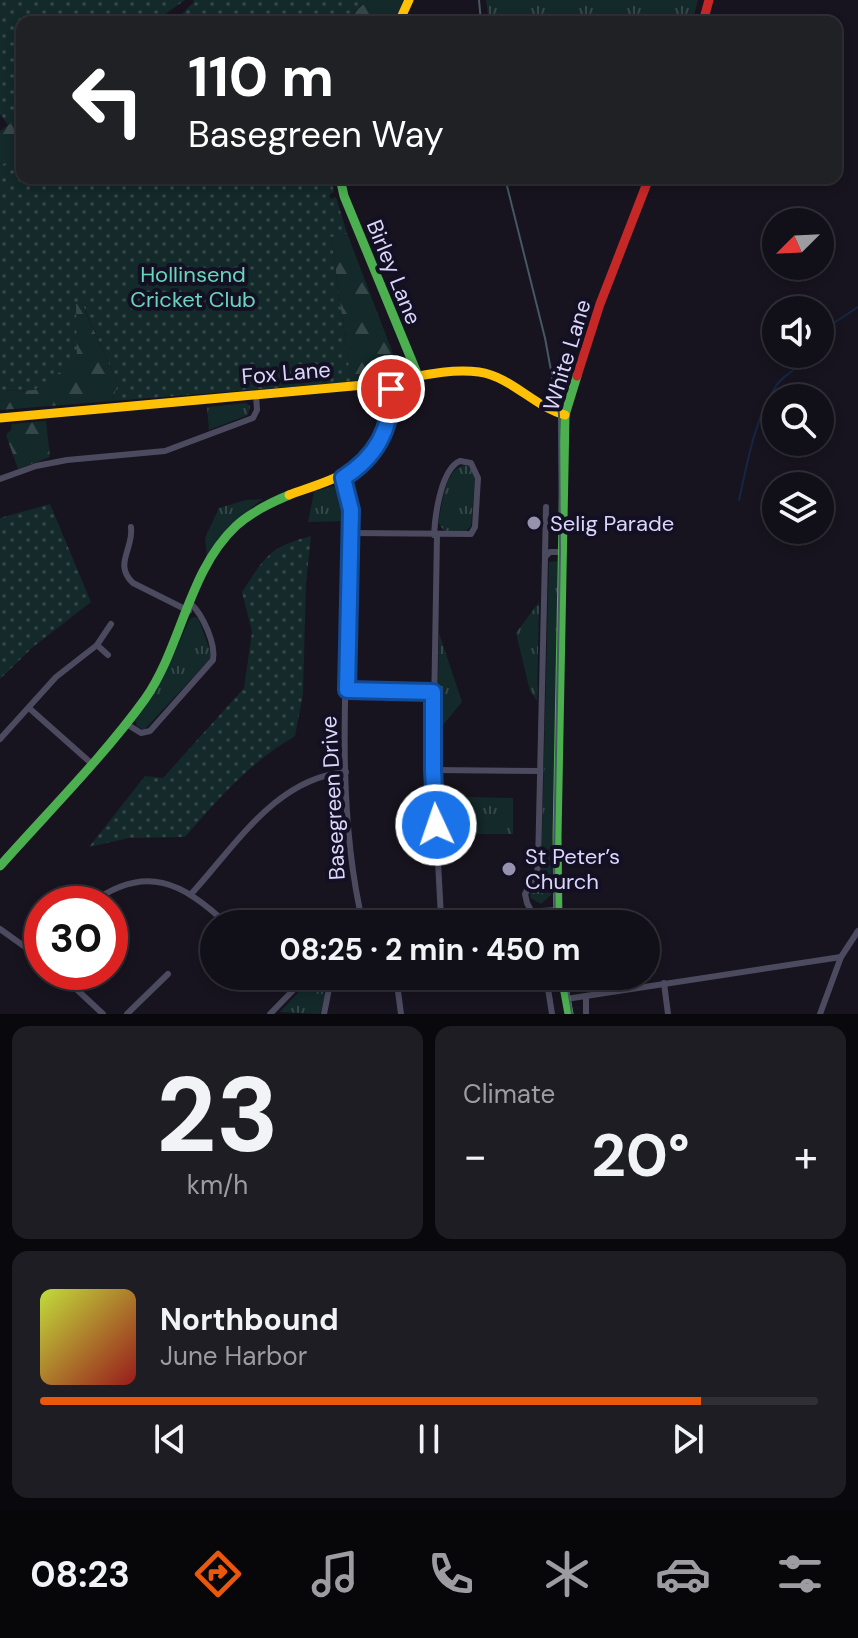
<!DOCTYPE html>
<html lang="en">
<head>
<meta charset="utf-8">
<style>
	body { margin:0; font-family:"DM Sans",sans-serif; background:#1e1d24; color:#f1f3f6; height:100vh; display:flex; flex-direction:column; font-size:30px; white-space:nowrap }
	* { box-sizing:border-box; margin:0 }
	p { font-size:26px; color:#9c9ca1 }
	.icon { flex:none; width:44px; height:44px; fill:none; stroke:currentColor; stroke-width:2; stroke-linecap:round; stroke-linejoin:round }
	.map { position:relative; height:1014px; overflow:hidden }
	.details { display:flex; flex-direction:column; gap:12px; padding:12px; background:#09080d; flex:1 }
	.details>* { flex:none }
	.top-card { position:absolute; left:16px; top:16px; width:826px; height:168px; border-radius:16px; box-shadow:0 4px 12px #0003,0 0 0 2px #302f36; background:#202124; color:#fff; overflow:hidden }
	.needle { width:52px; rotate:246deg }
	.fabs { position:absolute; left:762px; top:208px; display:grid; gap:16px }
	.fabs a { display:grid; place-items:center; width:72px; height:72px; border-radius:50%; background:#110f17; box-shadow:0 4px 12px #0003,0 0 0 2px #302f36; font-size:40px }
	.speed { position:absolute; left:24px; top:886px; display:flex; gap:16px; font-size:40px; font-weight:700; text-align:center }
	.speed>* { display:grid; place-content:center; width:104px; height:104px; border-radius:50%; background:#110f17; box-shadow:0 4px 12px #0003,0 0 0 2px #302f36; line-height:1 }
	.speed .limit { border:12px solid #d22; background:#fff; color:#111 }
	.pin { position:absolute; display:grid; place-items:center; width:68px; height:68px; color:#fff; margin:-34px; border:4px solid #fff; border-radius:50%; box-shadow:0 2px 8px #0007 }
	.me { position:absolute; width:88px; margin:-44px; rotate:357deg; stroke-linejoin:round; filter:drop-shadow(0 0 6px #0008) }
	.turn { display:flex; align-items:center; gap:28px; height:168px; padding:0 40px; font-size:36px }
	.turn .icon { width:104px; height:104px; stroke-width:2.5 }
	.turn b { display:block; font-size:56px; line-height:68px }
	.big { font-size:60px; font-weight:700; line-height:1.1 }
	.details .tile { flex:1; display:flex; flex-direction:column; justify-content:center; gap:12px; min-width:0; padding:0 28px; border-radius:16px; background:#1e1d24 }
	.details .dial { align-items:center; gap:0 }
	.dial b { font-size:104px; line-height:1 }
	.song { display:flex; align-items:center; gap:24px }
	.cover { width:96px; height:96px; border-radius:12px; background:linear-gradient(135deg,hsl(70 70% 55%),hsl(0 70% 35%)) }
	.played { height:8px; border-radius:4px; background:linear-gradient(90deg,#ea580c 85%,#302f36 85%) }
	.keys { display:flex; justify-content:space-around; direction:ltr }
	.heat { display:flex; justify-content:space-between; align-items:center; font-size:44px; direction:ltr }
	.details .tiles { flex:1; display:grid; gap:12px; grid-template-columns:1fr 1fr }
	.tile:last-child { grid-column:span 2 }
	.trip { position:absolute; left:200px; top:910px; width:460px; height:80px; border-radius:40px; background:#110f17; box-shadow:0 4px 12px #0003,0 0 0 2px #302f36; font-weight:700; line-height:80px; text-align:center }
	.tabs { display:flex; height:128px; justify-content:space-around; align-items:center; background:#070609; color:#9c9ca1 }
	.tabs .icon { width:56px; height:56px }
	.tabs .active { color:#ea580c }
	.tabs b { font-size:36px; color:#f1f3f6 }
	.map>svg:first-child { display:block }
	.grass { fill:url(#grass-tufts) }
	.forest { fill:url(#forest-firs) }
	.park { fill:url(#park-dots) }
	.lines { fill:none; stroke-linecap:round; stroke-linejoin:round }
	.stream { stroke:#152645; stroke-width:2 }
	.street { stroke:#4c4a5f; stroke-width:6 }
	.fast { stroke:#4caf50; stroke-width:9 }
	.slow { stroke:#ffc107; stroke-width:9 }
	.jam { stroke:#c62828; stroke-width:9 }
	.tram { stroke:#465766; stroke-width:2 }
	.route-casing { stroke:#114b97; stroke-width:20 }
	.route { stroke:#1a73e8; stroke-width:14 }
	.poi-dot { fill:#9692ae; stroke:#141023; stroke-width:3 }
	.labels { text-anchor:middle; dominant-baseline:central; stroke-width:8; stroke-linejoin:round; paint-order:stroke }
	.street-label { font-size:22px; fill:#dbd6fb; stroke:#141023 }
	.park-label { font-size:22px; fill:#69d5bc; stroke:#141023 }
	.poi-label { font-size:22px; fill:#dbd6fb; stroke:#141023; text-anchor:start }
</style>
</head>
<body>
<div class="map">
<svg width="858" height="1014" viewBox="0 0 858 1014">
	<defs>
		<pattern id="grass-tufts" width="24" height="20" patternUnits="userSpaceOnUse" patternTransform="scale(2)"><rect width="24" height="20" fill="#14292a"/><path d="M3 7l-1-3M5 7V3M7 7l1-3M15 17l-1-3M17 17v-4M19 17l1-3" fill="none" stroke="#36474a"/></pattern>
		<pattern id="forest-firs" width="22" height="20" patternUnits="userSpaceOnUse" patternTransform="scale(2)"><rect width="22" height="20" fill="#14292a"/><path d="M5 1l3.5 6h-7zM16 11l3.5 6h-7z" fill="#36474a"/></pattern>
		<pattern id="park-dots" width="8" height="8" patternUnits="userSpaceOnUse" patternTransform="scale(2)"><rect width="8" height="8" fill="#14292a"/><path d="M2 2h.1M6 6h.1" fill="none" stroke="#36474a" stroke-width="1.8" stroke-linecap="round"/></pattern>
	</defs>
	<rect width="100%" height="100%" fill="#17141f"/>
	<!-- grass -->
	<g class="grass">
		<polygon points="486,0 698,0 692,22 489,22"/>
		<polygon points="246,403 250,406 248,415 209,430 207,407"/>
		<path d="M464,465L470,467L475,477L471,526L466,531H444L438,522C443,504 444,470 464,465Z"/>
		<polygon points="333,486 340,489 346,521 308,522 314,492"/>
		<path d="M263,499C240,515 224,534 207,557L205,538L219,508L246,500Z"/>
		<polygon points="558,561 551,895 541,904 531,898 530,893 541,874 549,562"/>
		<polygon points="539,602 537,701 530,691 516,633"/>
		<polygon points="194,617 198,618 211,653 210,659 144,730 137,726 135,720 163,678 190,619"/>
		<polygon points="439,633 462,702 437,732"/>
		<polygon points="463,797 513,798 513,834 464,834"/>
		<polygon points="313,981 324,988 325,996 320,1014 280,1012 307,983"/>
	</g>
	<!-- forest -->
	<g class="forest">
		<polygon points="368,0 404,0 395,22 344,22"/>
		<polygon points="22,115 22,155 0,168 0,131"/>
		<polygon points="347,233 395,359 383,380 351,382 331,236"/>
		<polygon points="75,304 82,304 118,384 112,401 0,410 0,391 35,390"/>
		<polygon points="46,421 50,457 18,469 6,435 11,430 12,424"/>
	</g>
	<!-- park -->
	<g class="park">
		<polygon points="0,0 185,0 154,22 22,22 22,115 8,125 0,114"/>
		<polygon points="193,0 368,0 344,22 174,22 194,2"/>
		<polygon points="22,153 22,178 331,178 334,192 329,195 331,199 336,197 347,233 331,237 351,382 112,401 118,384 83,305 76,304 77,360 34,390 0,391 0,166"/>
		<polygon points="50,504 91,602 33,647 0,679 0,518"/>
		<path d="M311,536L306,583L303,694L295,736C248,764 220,797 185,837L129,838L89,847L145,776L163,778L244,688L252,632L242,592C265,557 269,547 311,536Z"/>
	</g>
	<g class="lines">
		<!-- stream -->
		<g class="stream">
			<polyline points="820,332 858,307"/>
			<path d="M739,500C748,461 754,420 776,386C785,372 796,374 805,354"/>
		</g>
		<!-- street -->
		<g class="street">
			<path d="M343,478L351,510C349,642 332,795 363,924"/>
			<polyline points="0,479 36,466 67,460 165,451 253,418 257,410 256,394"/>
			<path d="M131,527C134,549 113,564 133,583L189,611"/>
			<path d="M350,533L471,534L475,527L478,478L471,463L460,461C441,469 435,515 434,535"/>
			<polyline points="437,535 433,770 441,917"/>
			<polyline points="545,555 546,507"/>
			<polyline points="97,645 108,655"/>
			<polyline points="347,690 433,692"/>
			<polyline points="29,708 91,763"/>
			<path d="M125,723L141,733L150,731L213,660C216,644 203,615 191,604"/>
			<polyline points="0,739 56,677 97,645 111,624"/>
			<polyline points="433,770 539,771"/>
			<path d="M192,893C236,845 276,778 346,772"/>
			<path d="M90,904C145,863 182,882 227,924"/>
			<polyline points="387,924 410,919 557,910"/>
			<polyline points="538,924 527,903 525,894 537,873 538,865 545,557 550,552 563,552"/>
			<polyline points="0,929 42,959"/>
			<polyline points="58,972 103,1014"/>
			<polyline points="283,976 296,988"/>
			<polyline points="320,976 329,989 324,1014"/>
			<polyline points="396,976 401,1014"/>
			<polyline points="546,976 552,1014"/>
			<polyline points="664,983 668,1014"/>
			<polyline points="586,996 586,1014"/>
			<polyline points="566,999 841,957"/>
			<polyline points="127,1014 168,974"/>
			<polyline points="270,1014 307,976"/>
			<polyline points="820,1014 841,957 858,931"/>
		</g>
		<!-- fast -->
		<g class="fast">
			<polyline points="340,178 344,196 419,378"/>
			<path d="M0,866C47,813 104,756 145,699C182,646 188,571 236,526C251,512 270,503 289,495"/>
			<polyline points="558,924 557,837 565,415 577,376"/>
			<polyline points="562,976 569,1014"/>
		</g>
		<!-- slow -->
		<g class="slow">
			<polyline points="399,22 409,0"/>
			<path d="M0,418C121,407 243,396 364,385C401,382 441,367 479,372C512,377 533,406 565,415"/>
			<path d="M289,495C330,480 378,469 388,420C390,409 390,395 391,383"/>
		</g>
		<!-- jam -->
		<g class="jam">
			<polyline points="703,22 709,0"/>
			<polyline points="577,376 600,304 649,178"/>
		</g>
		<!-- tram -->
		<g class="tram">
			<polyline points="479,0 481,22"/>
			<polyline points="505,178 545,338 559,414 560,552 554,856 555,924"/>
			<polyline points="566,976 572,1014"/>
		</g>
	</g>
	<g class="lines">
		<defs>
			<path id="route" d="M391,389C392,429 376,457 343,478L351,510L347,690L433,692V770L436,825"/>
		</defs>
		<!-- route casing -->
		<use href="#route" class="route-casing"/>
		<!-- route -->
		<use href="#route" class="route"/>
	</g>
	<!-- markers -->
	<g class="poi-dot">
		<circle cx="534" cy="523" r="8"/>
		<circle cx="509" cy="869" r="8"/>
	</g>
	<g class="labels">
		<!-- street labels -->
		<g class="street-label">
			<text transform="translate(394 272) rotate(68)">Birley Lane</text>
			<text transform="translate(567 355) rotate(-73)">White Lane</text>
			<text transform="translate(286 373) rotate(-5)">Fox Lane</text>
			<text transform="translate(333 798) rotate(-93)">Basegreen Drive</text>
		</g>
		<!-- park labels -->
		<g class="park-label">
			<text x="193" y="274">Hollinsend<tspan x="193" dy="25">Cricket Club</tspan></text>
		</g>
		<!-- poi labels -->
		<g class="poi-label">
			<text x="550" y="523">Selig Parade</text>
			<text x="525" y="856">St Peter’s<tspan x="525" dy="25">Church</tspan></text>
		</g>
	</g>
</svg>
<div class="fabs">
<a><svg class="needle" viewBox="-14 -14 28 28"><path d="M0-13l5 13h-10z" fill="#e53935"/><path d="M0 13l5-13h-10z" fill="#9c9ca1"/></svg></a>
<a><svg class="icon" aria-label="sound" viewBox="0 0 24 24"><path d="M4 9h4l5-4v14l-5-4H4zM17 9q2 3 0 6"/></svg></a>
<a><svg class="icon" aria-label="search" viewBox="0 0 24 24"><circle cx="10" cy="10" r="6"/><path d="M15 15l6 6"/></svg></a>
<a><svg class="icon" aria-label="layers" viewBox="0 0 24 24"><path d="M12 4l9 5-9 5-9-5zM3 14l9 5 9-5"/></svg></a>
</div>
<div class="speed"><div class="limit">30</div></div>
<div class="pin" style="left:391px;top:389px;background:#d93025"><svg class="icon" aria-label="arrive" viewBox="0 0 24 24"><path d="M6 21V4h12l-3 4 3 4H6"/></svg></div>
<svg class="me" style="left:436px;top:825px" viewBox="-20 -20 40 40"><circle r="17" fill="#1a73e8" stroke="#fff" stroke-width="3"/><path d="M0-11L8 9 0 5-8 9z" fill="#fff"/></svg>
<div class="trip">08:25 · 2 min · 450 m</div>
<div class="top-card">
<div class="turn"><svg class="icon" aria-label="left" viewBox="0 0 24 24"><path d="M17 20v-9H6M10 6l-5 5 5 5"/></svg><div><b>110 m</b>Basegreen Way</div></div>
</div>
</div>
<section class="details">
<div class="tiles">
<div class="tile dial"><b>23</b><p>km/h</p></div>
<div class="tile"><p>Climate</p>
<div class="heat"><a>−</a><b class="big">20°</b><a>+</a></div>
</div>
<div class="tile">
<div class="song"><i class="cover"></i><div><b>Northbound</b><p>June Harbor</p></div></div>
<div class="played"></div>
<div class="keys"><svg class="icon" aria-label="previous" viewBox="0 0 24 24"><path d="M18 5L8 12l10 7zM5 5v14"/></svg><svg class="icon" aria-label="pause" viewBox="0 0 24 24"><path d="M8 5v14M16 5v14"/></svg><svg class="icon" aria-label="next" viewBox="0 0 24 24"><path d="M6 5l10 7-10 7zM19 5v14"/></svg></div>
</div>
</div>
</section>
<nav class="tabs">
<b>08:23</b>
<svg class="icon active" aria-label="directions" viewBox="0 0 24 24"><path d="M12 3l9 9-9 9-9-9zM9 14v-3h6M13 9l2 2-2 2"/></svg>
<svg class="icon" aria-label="music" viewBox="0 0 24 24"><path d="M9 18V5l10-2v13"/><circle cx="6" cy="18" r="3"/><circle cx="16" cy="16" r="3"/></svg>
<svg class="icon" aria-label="phone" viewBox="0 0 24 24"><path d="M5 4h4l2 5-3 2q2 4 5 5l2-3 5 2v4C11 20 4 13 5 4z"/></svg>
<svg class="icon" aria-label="climate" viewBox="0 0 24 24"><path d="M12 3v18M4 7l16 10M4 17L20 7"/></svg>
<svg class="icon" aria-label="car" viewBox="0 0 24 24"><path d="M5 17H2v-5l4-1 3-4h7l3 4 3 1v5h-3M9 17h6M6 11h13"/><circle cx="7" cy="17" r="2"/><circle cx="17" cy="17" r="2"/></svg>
<svg class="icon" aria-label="filters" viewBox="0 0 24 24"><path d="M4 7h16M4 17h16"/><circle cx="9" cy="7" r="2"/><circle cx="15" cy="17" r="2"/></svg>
</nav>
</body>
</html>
